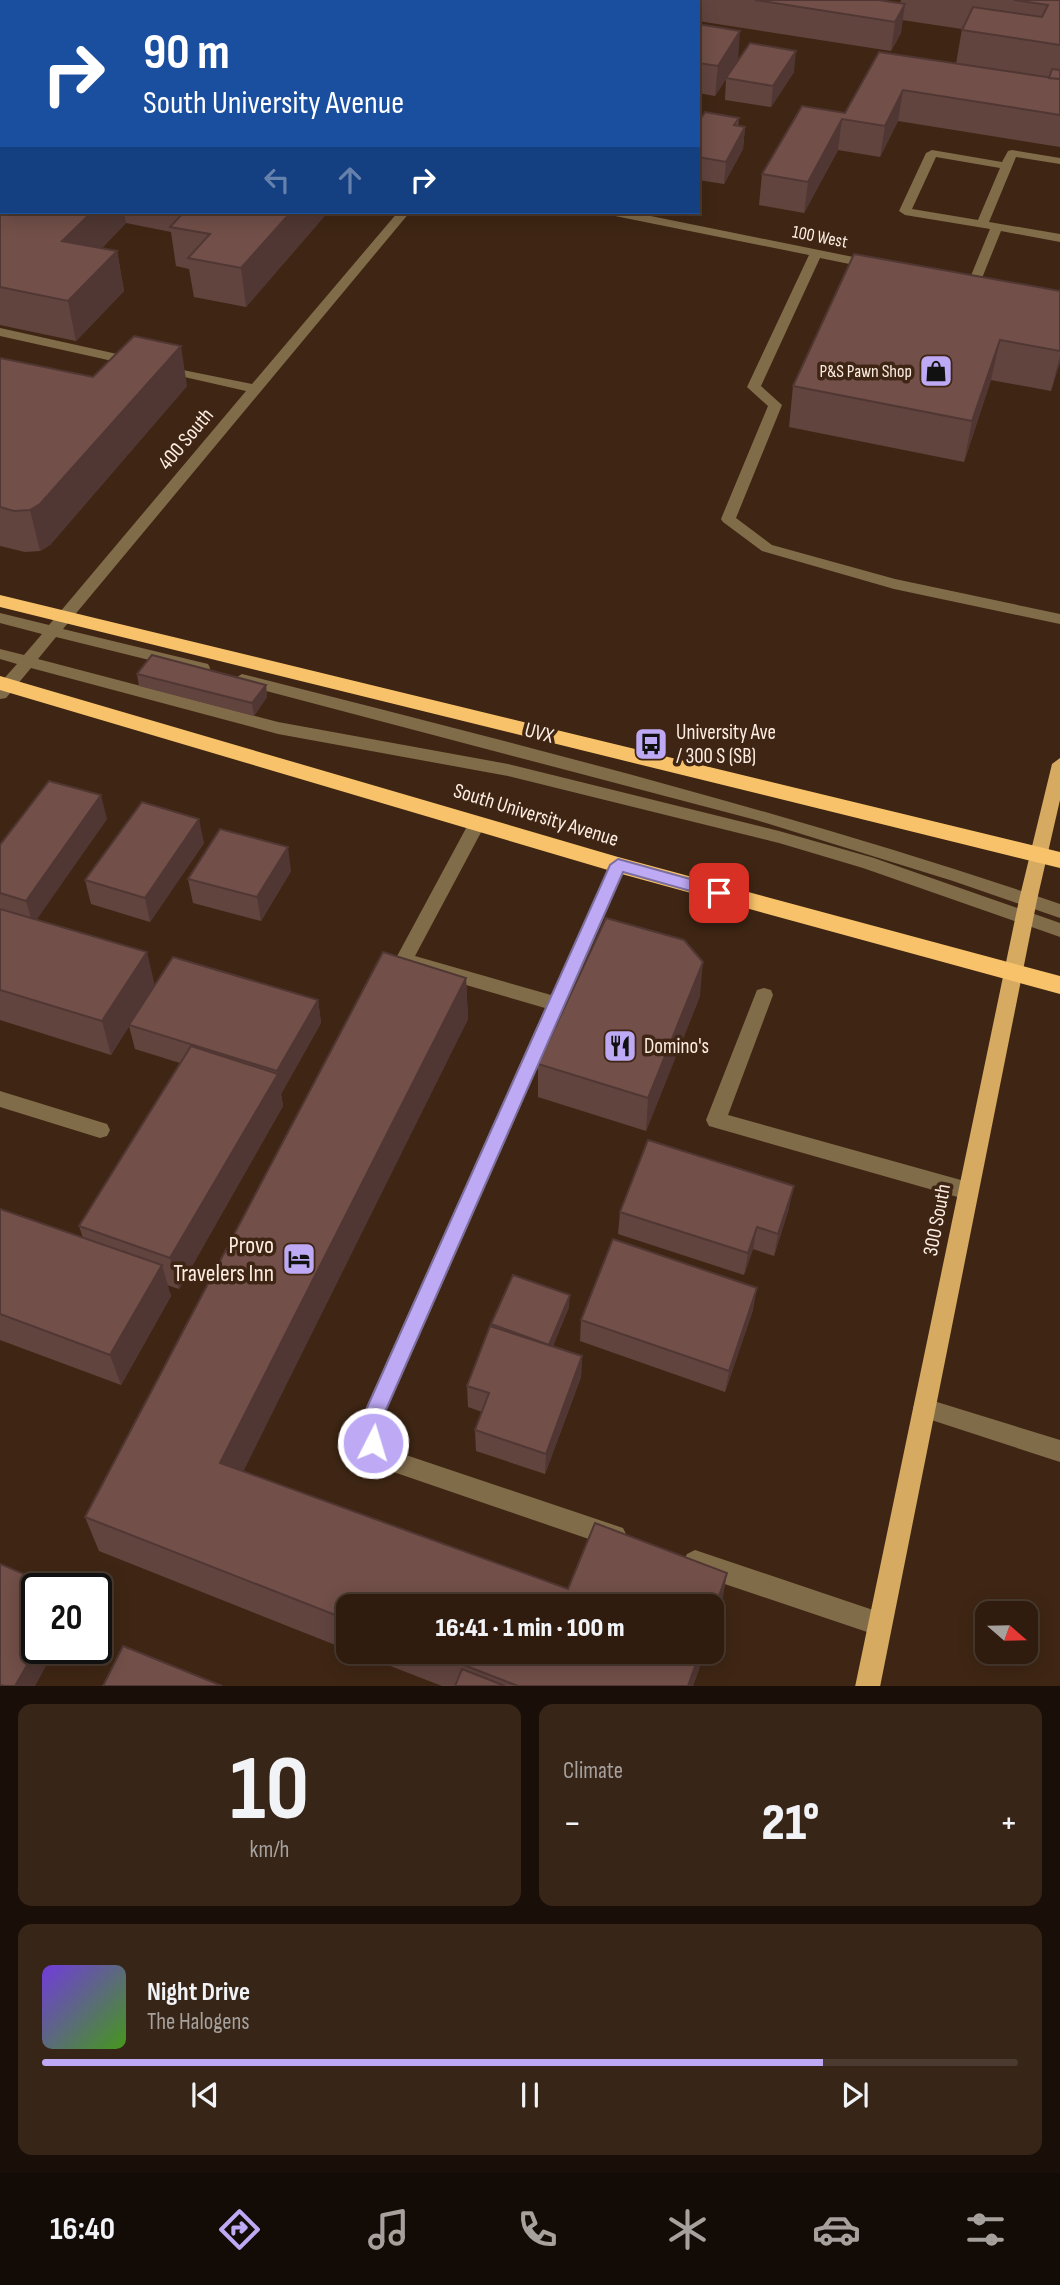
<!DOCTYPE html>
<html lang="en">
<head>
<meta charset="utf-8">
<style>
	body { margin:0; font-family:"Sofia Sans Condensed",sans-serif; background:#372518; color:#f1f3f6; height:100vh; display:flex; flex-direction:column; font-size:26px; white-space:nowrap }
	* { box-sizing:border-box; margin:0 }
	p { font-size:23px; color:#a7a19e }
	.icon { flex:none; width:38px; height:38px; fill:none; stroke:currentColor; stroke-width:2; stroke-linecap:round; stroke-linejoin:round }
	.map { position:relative; height:1686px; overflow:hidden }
	.sheet { display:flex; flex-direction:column; gap:18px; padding:18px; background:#1a0f08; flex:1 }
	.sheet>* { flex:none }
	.hud { position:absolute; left:0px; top:0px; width:700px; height:214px; box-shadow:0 4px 18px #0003,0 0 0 2px #4a3a2f; background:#1a4fa0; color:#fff; overflow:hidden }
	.needle { width:46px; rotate:110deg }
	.controls { position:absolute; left:975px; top:1601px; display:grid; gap:14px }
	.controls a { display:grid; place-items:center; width:63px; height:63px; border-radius:14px; background:#2f1c0f; box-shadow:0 4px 18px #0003,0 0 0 2px #4a3a2f; font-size:35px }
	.speed { position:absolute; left:21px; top:1573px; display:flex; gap:14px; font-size:35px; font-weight:700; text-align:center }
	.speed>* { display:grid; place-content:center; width:91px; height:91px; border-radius:50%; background:#2f1c0f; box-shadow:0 4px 18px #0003,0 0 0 2px #4a3a2f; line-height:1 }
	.speed .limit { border:4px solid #111; border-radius:10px; background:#fff; color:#111 }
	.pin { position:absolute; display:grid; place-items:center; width:60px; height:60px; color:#fff; margin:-30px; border-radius:14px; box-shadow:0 4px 10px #0006 }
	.me { position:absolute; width:77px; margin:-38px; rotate:5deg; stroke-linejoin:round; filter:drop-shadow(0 0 5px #0008) }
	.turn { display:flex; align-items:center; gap:24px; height:147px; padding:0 28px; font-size:32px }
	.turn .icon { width:91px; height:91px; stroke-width:2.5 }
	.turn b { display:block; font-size:49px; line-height:60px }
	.lanes { display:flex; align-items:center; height:66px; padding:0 28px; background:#0003; justify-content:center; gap:35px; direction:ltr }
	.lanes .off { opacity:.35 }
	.big { font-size:52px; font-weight:800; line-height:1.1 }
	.sheet .widget { flex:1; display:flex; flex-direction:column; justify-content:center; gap:10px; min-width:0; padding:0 24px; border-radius:14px; background:#372518 }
	.sheet .dial { align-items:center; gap:0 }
	.dial b { font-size:91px; line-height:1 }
	.song { display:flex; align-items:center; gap:21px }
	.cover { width:84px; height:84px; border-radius:10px; background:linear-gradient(135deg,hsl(260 70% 55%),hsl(100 70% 35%)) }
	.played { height:7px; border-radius:4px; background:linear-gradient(90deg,#bea9f5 80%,#4a3a2f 80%) }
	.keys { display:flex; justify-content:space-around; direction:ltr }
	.heat { display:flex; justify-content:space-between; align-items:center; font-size:38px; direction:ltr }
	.sheet .tiles { flex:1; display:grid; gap:18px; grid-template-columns:1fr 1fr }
	.widget:last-child { grid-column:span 2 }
	.trip { position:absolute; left:336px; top:1594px; width:388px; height:70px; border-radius:14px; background:#2f1c0f; box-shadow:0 4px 18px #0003,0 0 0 2px #4a3a2f; font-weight:800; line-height:70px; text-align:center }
	.tabs { display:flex; height:112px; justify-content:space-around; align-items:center; background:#130b06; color:#a7a19e }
	.tabs .icon { width:49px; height:49px }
	.tabs .selected { color:#bea9f5 }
	.tabs b { font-size:32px; color:#f1f3f6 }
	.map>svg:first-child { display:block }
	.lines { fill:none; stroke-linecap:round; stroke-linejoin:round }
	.minor { fill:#816c4a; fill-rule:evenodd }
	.major { fill:#d6aa61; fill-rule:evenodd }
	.highway { fill:#f7c269; fill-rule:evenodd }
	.wall { fill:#62443f }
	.shaded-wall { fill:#503733 }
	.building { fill:#724f49; stroke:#503733; stroke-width:2 }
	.route { fill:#bea9f5; stroke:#7c6e9f; stroke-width:2 }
	.labels { text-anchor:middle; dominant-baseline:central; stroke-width:7; stroke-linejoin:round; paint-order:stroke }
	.far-street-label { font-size:18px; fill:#feede2; stroke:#3f2614 }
	.far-poi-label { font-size:18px; fill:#feede2; stroke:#3f2614; text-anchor:end }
	.street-label { font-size:21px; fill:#feede2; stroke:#3f2614 }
	.poi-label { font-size:21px; fill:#feede2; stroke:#3f2614; text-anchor:start }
	.near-poi-label { font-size:24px; fill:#feede2; stroke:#3f2614; text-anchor:end }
</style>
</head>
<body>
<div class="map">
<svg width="1060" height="1687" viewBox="0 0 1060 1687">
	<rect width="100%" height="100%" fill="#3f2614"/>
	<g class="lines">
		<!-- minor -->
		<g class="minor">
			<polygon points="571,0 581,0 570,2"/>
			<rect x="0" y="92" width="2" height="6"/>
			<path d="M932,150L1002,162L1008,151L1012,150L1060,158V164L1016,157L989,222L1060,234V242L1001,231L980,283L978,286H970L968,283L990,229L905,215L899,211L926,153ZM936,157L1000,168L978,220L912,209Z"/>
			<polygon points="398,212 410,212 63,629 208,664 210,668 208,672 202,673 56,637 38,659 278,722 508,764 779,831 874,858 1060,923 1060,937 863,868 779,843 508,776 278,734 31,668 6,698 0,699 0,683 17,664 0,659 0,649 24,655 42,634 0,623 0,613 49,625 246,391 158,371 158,365 252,384"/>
			<polygon points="609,212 631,212 878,262 878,268 874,269 820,258 761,386 782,405 736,518 772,545 895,579 1060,614 1060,624 894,589 762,551 723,522 721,519 768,406 747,387 809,255 615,216"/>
			<polygon points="0,328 135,358 142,362 135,366 0,336"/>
			<path d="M242,674C517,744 791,812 1060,904V918L953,881L756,820L236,683L234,679Z"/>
			<polygon points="477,817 483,819 486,823 415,956 551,995 612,860 624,860 627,865 382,1421 384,1439 394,1451 623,1528 627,1536 623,1544 615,1548 379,1467 362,1443 360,1421 545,1008 397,965 395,960 471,819"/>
			<polygon points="764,988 771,990 773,995 728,1115 968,1182 975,1185 978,1191 975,1197 968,1200 709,1126 706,1120 755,995 757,990"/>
			<polygon points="0,1091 107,1124 110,1130 107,1136 100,1138 0,1107"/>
			<polygon points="924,1398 1060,1440 1060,1462 916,1415 913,1408 916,1401"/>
			<polygon points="695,1550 879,1612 888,1615 891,1624 888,1633 879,1636 695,1574 687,1570 683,1562 687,1554"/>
		</g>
		<!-- major -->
		<polygon class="major" points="1060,758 1060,800 1037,900 880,1687 855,1687 1019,900 1052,764"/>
		<!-- highway -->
		<g class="highway">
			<polygon points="0,595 1060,852 1060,868 0,607"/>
			<polygon points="0,676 618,857 1060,976 1060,994 618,873 0,690"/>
		</g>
	</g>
	<!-- wall -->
	<g class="wall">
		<polygon points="39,0 156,0 154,2 39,2"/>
		<polygon points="390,0 498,0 498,2 401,2"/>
		<polygon points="636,0 879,0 900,3 901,0 1060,0 1060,147 898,121 880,157 838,150 804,213 759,205 762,174 845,113 956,64 962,29 902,20 901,33 891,51 698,21 698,2 636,2"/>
		<polygon points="698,24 738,61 731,72 794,72 771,107 725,100 726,79 715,96 698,93"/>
		<polygon points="0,106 2,107 2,212 328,212 246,307 194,297 189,269 176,266 171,232 126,223 102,248 117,251 124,291 76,341 0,325"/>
		<polygon points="739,118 738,126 745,127 743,149 724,184 698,180 698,123"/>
		<polygon points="1060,291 1060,362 1051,391 991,380 964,462 789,427 793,386"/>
		<polygon points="0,358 93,377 187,386 50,545 40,551 25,552 0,546"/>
		<polygon points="137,674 266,685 267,697 254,716 139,686"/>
		<polygon points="107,819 36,919 155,986 318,1000 321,1023 281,1094 283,1106 179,1289 167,1285 171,1296 121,1385 0,1340 0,1209 83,1238 79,1226 180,1063 135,1049 129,1026 111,1055 0,1020 0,845"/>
		<polygon points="204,843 150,922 91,904 85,880"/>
		<polygon points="291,871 261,921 193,903 188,879"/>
		<polygon points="466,978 468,1019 243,1471 568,1589 727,1573 721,1606 712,1631 712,1606 348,1606 348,1650 99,1551 85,1517"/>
		<polygon points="700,996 646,1131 538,1097 538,1064"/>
		<polygon points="789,1208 774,1256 753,1249 744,1275 618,1234 620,1212"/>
		<polygon points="569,1307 553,1346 582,1356 581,1377 545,1474 476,1451 475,1430 482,1412 468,1407 467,1386 491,1324"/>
		<polygon points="753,1310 725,1392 580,1341 581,1320"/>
		<polygon points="354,1652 705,1652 693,1686 442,1686"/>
	</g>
	<!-- shaded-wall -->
	<g class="shaded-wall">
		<polygon points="142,0 156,0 154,2 140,2"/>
		<rect x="485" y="0" width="13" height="2"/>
		<polygon points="905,4 901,33 891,51 895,22"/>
		<polygon points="740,31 738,61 715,96 718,66"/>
		<polygon points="796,51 794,72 771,107 773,86"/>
		<polygon points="903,90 898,121 880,157 885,126"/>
		<polygon points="842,119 838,150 804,213 808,182"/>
		<polygon points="745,127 743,149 724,184 726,162"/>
		<polygon points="92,212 124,212 126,223 70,280 62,241"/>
		<polygon points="291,212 328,212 246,307 241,268"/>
		<polygon points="117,251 124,291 76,341 68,301"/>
		<polygon points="1000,340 991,380 964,462 972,421"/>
		<polygon points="181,346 187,386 50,545 40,551 30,510"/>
		<polygon points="1060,355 1060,362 1051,391"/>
		<polygon points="266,685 267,697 254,716 252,703"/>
		<polygon points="101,795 107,819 33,925 26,901"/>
		<polygon points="199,819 204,843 150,922 145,898"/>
		<polygon points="288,847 291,871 261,921 257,897"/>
		<polygon points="147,952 155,986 111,1055 102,1021"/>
		<polygon points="703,962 700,996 646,1131 648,1098"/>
		<polygon points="466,978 468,1019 230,1498 220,1463"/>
		<polygon points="318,1000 321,1023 281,1094 283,1106 179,1289 170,1258 278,1074 277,1071"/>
		<polygon points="794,1186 789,1208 774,1256 778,1234"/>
		<polygon points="757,1227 753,1249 744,1275 748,1253"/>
		<polygon points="162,1265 171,1296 121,1385 110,1355"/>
		<polygon points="757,1288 753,1310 725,1392 729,1371"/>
		<polygon points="570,1295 569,1307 549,1356 549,1345"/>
		<polygon points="582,1356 581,1377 545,1474 546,1454"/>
		<polygon points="727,1573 721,1606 712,1631 712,1616"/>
		<polygon points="37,1648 56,1648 35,1686 15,1686"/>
		<polygon points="700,1652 705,1652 693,1686 688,1686"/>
	</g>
	<!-- building -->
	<g class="building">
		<polygon points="59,0 142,0 140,2 70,2"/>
		<polygon points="755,0 879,0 905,4 895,22"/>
		<polygon points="1014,0 1060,0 1060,45 962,30 973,7 1042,17 1048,5"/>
		<polygon points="698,24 740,31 718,66 698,63"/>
		<polygon points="750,43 796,51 773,86 726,78"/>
		<polygon points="879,52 1060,79 1060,115 903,90 885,126 842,119 808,182 762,174 802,106 845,113"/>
		<polygon points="1052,69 1060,70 1060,79 1049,78"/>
		<polygon points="0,106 2,107 2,167 0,166"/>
		<polygon points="705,112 739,118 734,125 745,127 726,162 698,157 698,123"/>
		<polygon points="2,192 2,212 92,212 62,241 117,251 68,301 0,287 0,194"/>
		<polygon points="184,212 291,212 241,268 188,258 210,234 170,227"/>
		<polygon points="854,254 1060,291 1060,351 1000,340 972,421 793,386"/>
		<polygon points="134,336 181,346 40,504 30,510 14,511 0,507 0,358 93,377"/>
		<polygon points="152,655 266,685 252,703 137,674"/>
		<polygon points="49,781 101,795 26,901 0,893 0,845"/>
		<polygon points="142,802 199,819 145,898 85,880"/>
		<polygon points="220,829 288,847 257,897 188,879"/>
		<polygon points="0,909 147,952 102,1021 0,990"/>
		<polygon points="606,918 684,940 703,962 648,1098 538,1064"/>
		<polygon points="383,952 466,978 220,1463 568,1589 595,1523 727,1573 712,1616 712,1606 348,1606 348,1620 85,1517"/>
		<polygon points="173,957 318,1000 277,1071 129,1025"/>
		<polygon points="191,1046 278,1074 170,1258 79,1226"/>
		<polygon points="648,1140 794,1186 778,1234 757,1227 748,1253 620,1212"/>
		<polygon points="0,1209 162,1265 110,1355 0,1314"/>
		<polygon points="613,1239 757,1288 729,1371 581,1320"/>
		<polygon points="513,1275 570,1295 549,1345 491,1324"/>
		<polygon points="490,1326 582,1356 546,1454 475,1430 489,1393 467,1386"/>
		<polygon points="0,1564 59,1589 37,1589 37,1648 15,1686 4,1686 0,1685"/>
		<polygon points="123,1646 222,1686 103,1686"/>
		<polygon points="430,1652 700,1652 688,1686 518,1686"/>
		<polygon points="462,1669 505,1686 455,1686"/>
	</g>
	<!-- route -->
	<polygon class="route" points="618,859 719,887 727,893 719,899 623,872 381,1421 383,1443 380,1450 373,1453 366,1450 361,1421 610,865"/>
	<!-- icons -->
	<defs>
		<symbol id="shop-square" viewBox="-11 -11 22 22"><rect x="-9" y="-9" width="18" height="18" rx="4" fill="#bea9f5" stroke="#3f2614"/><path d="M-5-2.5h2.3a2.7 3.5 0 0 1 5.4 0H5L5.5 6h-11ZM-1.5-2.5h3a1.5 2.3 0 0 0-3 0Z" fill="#111"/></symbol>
		<symbol id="bus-square" viewBox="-11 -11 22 22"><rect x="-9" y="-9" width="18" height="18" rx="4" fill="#bea9f5" stroke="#3f2614"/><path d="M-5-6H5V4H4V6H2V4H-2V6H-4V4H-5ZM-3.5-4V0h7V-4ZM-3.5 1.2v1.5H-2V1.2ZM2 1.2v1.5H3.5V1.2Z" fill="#111"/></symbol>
		<symbol id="restaurant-square" viewBox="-11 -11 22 22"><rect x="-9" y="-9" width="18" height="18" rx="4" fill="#bea9f5" stroke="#3f2614"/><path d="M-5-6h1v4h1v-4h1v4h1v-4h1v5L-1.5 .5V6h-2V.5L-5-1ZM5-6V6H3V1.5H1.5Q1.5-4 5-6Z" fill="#111"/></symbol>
		<symbol id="hotel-square" viewBox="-11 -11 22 22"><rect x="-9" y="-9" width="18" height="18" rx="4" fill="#bea9f5" stroke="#3f2614"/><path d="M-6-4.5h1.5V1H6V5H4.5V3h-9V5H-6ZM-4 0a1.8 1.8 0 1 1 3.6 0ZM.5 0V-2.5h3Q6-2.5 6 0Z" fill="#111"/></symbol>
	</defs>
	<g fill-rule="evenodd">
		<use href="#shop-square" x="917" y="352" width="38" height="38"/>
		<use href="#bus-square" x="632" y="725" width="38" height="38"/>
		<use href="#restaurant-square" x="601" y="1027" width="38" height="38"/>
		<use href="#hotel-square" x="280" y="1240" width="38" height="38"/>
	</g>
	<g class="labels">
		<!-- far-street labels -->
		<g class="far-street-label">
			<text transform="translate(820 237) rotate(11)">100 West</text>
		</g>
		<!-- far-poi labels -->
		<g class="far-poi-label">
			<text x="912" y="371">P&amp;S Pawn Shop</text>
		</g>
		<!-- street labels -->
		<g class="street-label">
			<text transform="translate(186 439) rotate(-50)">400 South</text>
			<text transform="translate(539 733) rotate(15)">UVX</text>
			<text transform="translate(536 815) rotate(17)">South University Avenue</text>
			<text transform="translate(937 1220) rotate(-79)">300 South</text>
		</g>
		<!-- poi labels -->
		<g class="poi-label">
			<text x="676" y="732">University Ave<tspan x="676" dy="24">/ 300 S (SB)</tspan></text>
			<text x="644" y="1046">Domino's</text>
		</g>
		<!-- near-poi labels -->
		<g class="near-poi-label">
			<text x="274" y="1245">Provo<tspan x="274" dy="28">Travelers Inn</tspan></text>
		</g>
	</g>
</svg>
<div class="controls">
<a><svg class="needle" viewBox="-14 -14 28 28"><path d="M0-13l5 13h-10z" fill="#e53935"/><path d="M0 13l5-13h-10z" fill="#a7a19e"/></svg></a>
</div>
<div class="speed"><div class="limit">20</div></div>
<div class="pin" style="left:719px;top:893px;background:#d93025"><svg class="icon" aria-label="arrive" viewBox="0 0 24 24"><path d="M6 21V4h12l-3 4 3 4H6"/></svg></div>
<svg class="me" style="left:373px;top:1443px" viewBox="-20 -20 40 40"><circle r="17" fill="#bea9f5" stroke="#fff" stroke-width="3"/><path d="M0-11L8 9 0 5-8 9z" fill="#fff"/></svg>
<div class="trip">16:41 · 1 min · 100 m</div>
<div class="hud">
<div class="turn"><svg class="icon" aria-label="right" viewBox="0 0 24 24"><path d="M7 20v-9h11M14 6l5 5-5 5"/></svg><div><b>90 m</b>South University Avenue</div></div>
<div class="lanes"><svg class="icon off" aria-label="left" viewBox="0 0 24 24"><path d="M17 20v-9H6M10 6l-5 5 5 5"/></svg><svg class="icon off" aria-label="ahead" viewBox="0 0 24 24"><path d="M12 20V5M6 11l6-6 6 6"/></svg><svg class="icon" aria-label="right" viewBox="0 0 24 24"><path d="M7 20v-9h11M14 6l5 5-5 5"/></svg></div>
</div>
</div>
<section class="sheet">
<div class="tiles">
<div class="widget dial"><b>10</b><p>km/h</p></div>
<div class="widget"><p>Climate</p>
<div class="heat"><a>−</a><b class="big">21°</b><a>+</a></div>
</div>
<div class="widget">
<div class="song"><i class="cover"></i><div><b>Night Drive</b><p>The Halogens</p></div></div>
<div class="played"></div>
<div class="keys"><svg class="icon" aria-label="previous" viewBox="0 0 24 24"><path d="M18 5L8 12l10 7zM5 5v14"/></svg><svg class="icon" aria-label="pause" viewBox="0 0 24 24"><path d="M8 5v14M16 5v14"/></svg><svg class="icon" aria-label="next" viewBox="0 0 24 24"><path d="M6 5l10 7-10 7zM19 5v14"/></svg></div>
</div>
</div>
</section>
<nav class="tabs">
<b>16:40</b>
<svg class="icon selected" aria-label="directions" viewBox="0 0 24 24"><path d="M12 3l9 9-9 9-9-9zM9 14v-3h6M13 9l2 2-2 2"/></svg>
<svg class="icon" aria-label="music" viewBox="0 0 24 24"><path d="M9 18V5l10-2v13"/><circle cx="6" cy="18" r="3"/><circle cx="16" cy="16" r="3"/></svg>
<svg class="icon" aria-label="phone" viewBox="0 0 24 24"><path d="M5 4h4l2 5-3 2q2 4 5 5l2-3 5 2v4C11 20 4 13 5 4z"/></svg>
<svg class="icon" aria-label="climate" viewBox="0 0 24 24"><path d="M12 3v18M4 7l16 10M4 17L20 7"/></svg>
<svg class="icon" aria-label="car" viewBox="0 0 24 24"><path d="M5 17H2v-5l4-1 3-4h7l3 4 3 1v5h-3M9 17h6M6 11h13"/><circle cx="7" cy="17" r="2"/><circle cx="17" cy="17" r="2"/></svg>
<svg class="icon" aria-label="filters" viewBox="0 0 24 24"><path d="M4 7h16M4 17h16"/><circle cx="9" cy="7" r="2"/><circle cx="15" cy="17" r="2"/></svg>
</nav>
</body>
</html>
